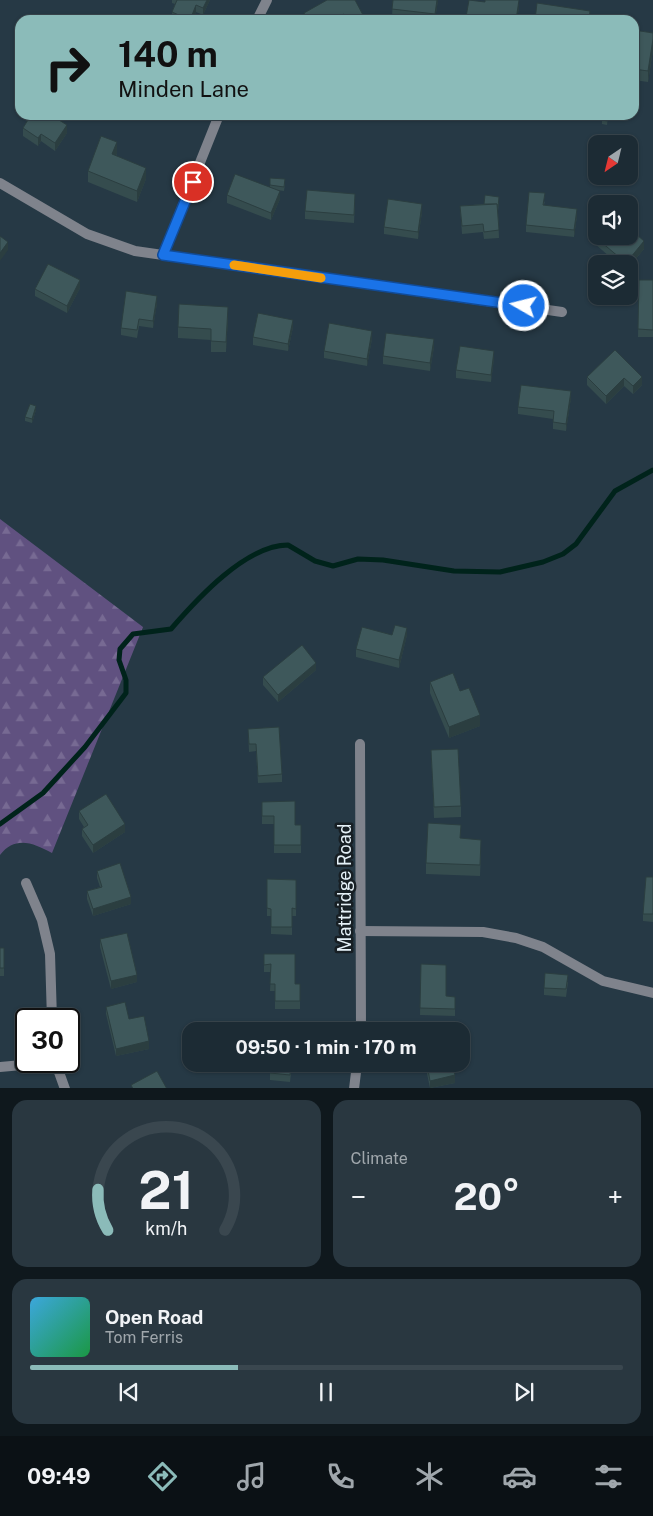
<!DOCTYPE html>
<html lang="en">
<head>
<meta charset="utf-8">
<style>
	body { margin:0; font-family:"Public Sans",sans-serif; background:#293740; color:#f1f3f6; height:100vh; display:flex; flex-direction:column; font-size:19px; white-space:nowrap }
	* { box-sizing:border-box; margin:0 }
	p { font-size:16px; color:#a0a7ac }
	.icon { flex:none; width:28px; height:28px; fill:none; stroke:currentColor; stroke-width:2; stroke-linecap:round; stroke-linejoin:round }
	.map { position:relative; height:1088px; overflow:hidden }
	.panel { display:flex; flex-direction:column; gap:12px; padding:12px; background:#0f181d; flex:1 }
	.panel>* { flex:none }
	.hud { position:absolute; left:15px; top:15px; width:624px; height:105px; border-radius:15px; box-shadow:0 1px 4px #0004,0 0 0 1px #3a474f; background:#8bbbb9; color:#111; overflow:hidden }
	.needle { width:32px; rotate:215deg }
	.controls { position:absolute; left:588px; top:135px; display:grid; gap:10px }
	.controls a { display:grid; place-items:center; width:50px; height:50px; border-radius:10px; background:#1c2b34; box-shadow:0 1px 4px #0004,0 0 0 1px #3a474f; font-size:25px }
	.speed { position:absolute; left:15px; top:1008px; display:flex; gap:10px; font-size:25px; font-weight:700; text-align:center }
	.speed>* { display:grid; place-content:center; width:65px; height:65px; border-radius:50%; background:#1c2b34; box-shadow:0 1px 4px #0004,0 0 0 1px #3a474f; line-height:1 }
	.speed .limit { border:2px solid #111; border-radius:8px; background:#fff; color:#111 }
	.pin { position:absolute; display:grid; place-items:center; width:42px; height:42px; color:#fff; margin:-21px; border:2px solid #fff; border-radius:50%; box-shadow:0 1px 5px #0007 }
	.me { position:absolute; width:55px; margin:-28px; rotate:278deg; stroke-linejoin:round; filter:drop-shadow(0 0 4px #0008) }
	.turn { display:flex; align-items:center; gap:18px; height:105px; padding:0 20px; font-size:22px }
	.turn .icon { width:65px; height:65px; stroke-width:2.5 }
	.turn b { display:block; font-size:35px; line-height:42px }
	.big { font-size:38px; font-weight:700; line-height:1.1 }
	.panel .widget { flex:1; display:flex; flex-direction:column; justify-content:center; gap:8px; min-width:0; padding:0 18px; border-radius:15px; background:#293740 }
	.panel .dial { align-items:center; gap:0 }
	.dial svg { height:130px; overflow:visible; fill:none; stroke:#3a474f; stroke-width:7; stroke-linecap:round; text-anchor:middle }
	.dial text { fill:#f1f3f6; stroke:none }
	.song { display:flex; align-items:center; gap:15px }
	.cover { width:60px; height:60px; border-radius:8px; background:linear-gradient(135deg,hsl(200 70% 55%),hsl(140 70% 35%)) }
	.played { height:5px; border-radius:2px; background:linear-gradient(90deg,#8bbbb9 35%,#3a474f 35%) }
	.keys { display:flex; justify-content:space-around; direction:ltr }
	.heat { display:flex; justify-content:space-between; align-items:center; font-size:28px; direction:ltr }
	.panel .tiles { flex:1; display:grid; gap:12px; grid-template-columns:1fr 1fr }
	.widget:last-child { grid-column:span 2 }
	.trip { position:absolute; left:182px; top:1022px; width:288px; height:50px; border-radius:15px; background:#1c2b34; box-shadow:0 1px 4px #0004,0 0 0 1px #3a474f; font-weight:700; line-height:50px; text-align:center }
	.tab-bar { display:flex; height:80px; justify-content:space-around; align-items:center; background:#0b1115; color:#a0a7ac }
	.tab-bar .icon { width:35px; height:35px }
	.tab-bar .active { color:#8bbbb9 }
	.tab-bar b { font-size:22px; color:#f1f3f6 }
	.map>svg:first-child { display:block }
	.forest { fill:url(#forest-firs) }
	.lines { fill:none; stroke-linecap:round; stroke-linejoin:round }
	.stream { stroke:#00231b; stroke-width:5 }
	.minor { stroke:#7f838c; stroke-width:10 }
	.wall { fill:#354c4e }
	.shaded-wall { fill:#2b3e40 }
	.building { fill:#3e585b; stroke:#2b3e40 }
	.route-casing { stroke:#114b97; stroke-width:12 }
	.route { stroke:#1a73e8; stroke-width:9 }
	.slow { stroke:#f59e0b; stroke-width:9 }
	.labels { text-anchor:middle; dominant-baseline:central; stroke-width:5; stroke-linejoin:round; paint-order:stroke }
	.street-label { font-size:18px; fill:#e5f1f8; stroke:#171f24 }
</style>
</head>
<body>
<div class="map">
<svg width="653" height="1089" viewBox="0 0 653 1089">
	<defs>
		<pattern id="forest-firs" width="22" height="20" patternUnits="userSpaceOnUse" patternTransform="scale(1.25)"><rect width="22" height="20" fill="#605180"/><path d="M5 1l3.5 6h-7zM16 11l3.5 6h-7z" fill="#776a93"/></pattern>
	</defs>
	<rect width="100%" height="100%" fill="#263945"/>
	<!-- forest -->
	<path class="forest" d="M0,519L143,627L52,853C34,843 15,835 0,855Z"/>
	<g class="lines">
		<!-- stream -->
		<path class="stream" d="M0,824L43,793L85,747L126,693V680L119,660L120,649L133,634L171,629C197,599 246,545 288,545L315,561L333,566L358,559L383,560L454,571L500,572L543,562L563,554L576,544L615,491L653,470"/>
		<!-- minor -->
		<g class="minor">
			<polyline points="257,20 267,0"/>
			<polyline points="0,183 87,234 135,251 562,312"/>
			<polyline points="163,255 219,115"/>
			<polyline points="360,744 361,1031"/>
			<polyline points="26,883 42,920 50,954 52,1019"/>
			<polyline points="360,931 483,932 516,938 543,947 603,981 653,993"/>
			<polyline points="55,1061 65,1089"/>
			<polyline points="0,1067 55,1062"/>
			<polyline points="354,1089 357,1064"/>
		</g>
	</g>
	<!-- wall -->
	<g class="wall">
		<polygon points="172,0 210,0 203,15 196,12 193,20 172,19 172,12 175,4 172,3"/>
		<polygon points="393,0 438,0 435,20 420,20 392,16"/>
		<polygon points="485,2 519,7 517,20 466,20 466,17"/>
		<polygon points="304,13 363,15 363,20 304,20"/>
		<polygon points="634,30 653,33 653,50 648,82 634,80"/>
		<polygon points="31,115 55,115 54,117 67,133 55,151 41,141 38,146 23,136 23,128"/>
		<polygon points="602,115 608,115 607,125 602,124"/>
		<polygon points="117,153 116,156 146,179 137,202 88,182 88,171"/>
		<polygon points="270,178 285,183 284,191 277,190 280,199 271,220 227,203 227,195 270,187"/>
		<polygon points="355,201 354,223 305,219 305,211"/>
		<polygon points="499,201 498,211 499,238 484,239 483,232 462,234 460,206 484,204"/>
		<polygon points="545,201 544,205 577,216 574,237 526,232 526,225"/>
		<polygon points="422,212 418,239 384,234 384,227"/>
		<polygon points="594,236 644,249 629,267 629,264 618,264 594,243"/>
		<polygon points="639,280 653,280 653,337 638,337"/>
		<polygon points="80,288 67,313 35,296 35,289"/>
		<polygon points="157,303 153,328 139,326 137,338 121,335 121,328"/>
		<polygon points="228,318 226,352 211,352 211,340 178,338 178,327"/>
		<polygon points="293,327 288,351 253,345 253,337"/>
		<polygon points="372,339 367,366 324,358 324,351"/>
		<polygon points="434,347 430,371 383,364 383,356"/>
		<polygon points="615,350 642,385 633,394 624,386 606,404 587,385 587,377"/>
		<polygon points="494,358 491,382 456,378 456,370"/>
		<polygon points="571,398 566,431 553,429 553,419 518,414 518,407"/>
		<polygon points="36,410 32,423 25,421 25,417"/>
		<polygon points="392,635 407,635 399,668 356,657 356,649"/>
		<polygon points="316,670 278,702 263,685 263,677"/>
		<polygon points="430,682 460,691 480,726 449,738 430,693"/>
		<polygon points="248,729 282,774 282,782 258,783 256,751 249,752"/>
		<polygon points="431,750 461,806 461,817 434,818"/>
		<polygon points="262,802 295,825 301,825 301,853 274,853 274,824 262,824"/>
		<polygon points="79,811 125,832 93,853 82,836 82,829 84,827 79,819"/>
		<polygon points="481,850 480,876 426,874 426,863"/>
		<polygon points="97,871 131,904 93,916 87,899 87,891 100,887 97,878"/>
		<polygon points="653,877 653,922 643,921 643,914"/>
		<polygon points="267,879 296,880 296,916 292,916 292,935 271,934 271,916 267,916"/>
		<polygon points="100,939 137,982 111,989 100,947"/>
		<rect x="0" y="948" width="4" height="28"/>
		<polygon points="264,954 295,984 300,984 300,1009 275,1009 275,991 270,991 271,972 264,972"/>
		<polygon points="421,964 446,996 455,997 455,1016 420,1015"/>
		<polygon points="568,982 566,997 544,995 544,988"/>
		<polygon points="106,1007 129,1019 149,1049 116,1056 106,1014"/>
		<polygon points="270,1064 292,1064 290,1082 270,1080"/>
		<polygon points="425,1064 452,1064 455,1083 430,1088"/>
	</g>
	<!-- shaded-wall -->
	<g class="shaded-wall">
		<polygon points="207,0 210,0 203,15 203,8"/>
		<polygon points="437,0 438,0 435,20 435,14"/>
		<polygon points="519,0 519,7 517,20 516,20"/>
		<polygon points="196,5 196,12 193,20 190,20"/>
		<polygon points="344,14 344,20 334,20"/>
		<polygon points="363,15 363,20 355,20"/>
		<polygon points="653,39 653,50 648,82 648,71"/>
		<polygon points="67,125 67,133 55,151 55,143"/>
		<polygon points="41,134 41,141 38,146 38,138"/>
		<polygon points="117,142 117,153 112,165 112,154"/>
		<polygon points="146,168 146,179 137,202 137,191"/>
		<polygon points="280,191 280,199 271,220 271,213"/>
		<polygon points="422,204 422,212 418,239 418,232"/>
		<polygon points="577,209 577,216 574,237 574,230"/>
		<polygon points="644,241 644,249 629,267 629,264 626,263"/>
		<polygon points="8,242 8,250 0,261 0,253"/>
		<polygon points="80,280 80,288 67,313 67,306"/>
		<polygon points="157,296 157,303 153,328 153,321"/>
		<polygon points="228,307 228,318 226,352 226,342"/>
		<polygon points="293,320 293,327 288,351 288,344"/>
		<polygon points="372,331 372,339 367,366 367,359"/>
		<polygon points="434,339 434,347 430,371 430,363"/>
		<polygon points="494,351 494,358 491,382 491,375"/>
		<polygon points="642,377 642,385 633,394 633,386"/>
		<polygon points="624,378 624,386 606,404 606,396"/>
		<polygon points="571,391 571,398 566,431 566,424"/>
		<polygon points="36,406 36,410 32,423 32,419"/>
		<polygon points="407,628 407,635 399,668 399,660"/>
		<polygon points="316,663 316,670 278,702 278,695"/>
		<polygon points="480,715 480,726 449,738 449,727"/>
		<polygon points="125,824 125,832 93,853 93,845"/>
		<polygon points="131,897 131,904 93,916 93,909"/>
		<polygon points="137,975 137,982 111,989 111,981"/>
		<polygon points="149,1041 149,1049 116,1056 116,1049"/>
		<polygon points="455,1075 455,1083 430,1088 430,1081"/>
	</g>
	<!-- building -->
	<g class="building">
		<polygon points="177,0 207,0 203,8 196,5 190,20 172,12"/>
		<polygon points="327,0 355,0 363,15 355,20 348,20 344,14 334,20 308,20 304,13"/>
		<polygon points="393,0 437,0 435,14 392,9"/>
		<polygon points="469,0 485,2 485,0 519,0 516,20 484,20 466,17"/>
		<polygon points="537,3 590,11 589,20 535,20"/>
		<polygon points="634,30 653,33 653,39 648,71 634,69"/>
		<polygon points="31,115 51,115 67,125 55,143 41,134 38,138 23,128"/>
		<polygon points="602,115 608,115 607,121 602,120"/>
		<polygon points="101,136 117,142 112,154 146,168 137,191 88,171"/>
		<polygon points="235,174 280,191 271,213 227,195"/>
		<polygon points="270,178 285,179 284,187 270,185"/>
		<polygon points="307,190 355,194 354,215 305,211"/>
		<polygon points="529,192 545,193 543,205 577,209 574,230 526,225"/>
		<polygon points="485,195 499,197 498,207 497,207 497,204 484,204"/>
		<polygon points="388,199 422,204 418,232 384,227"/>
		<polygon points="497,204 499,230 484,232 483,224 462,226 460,206"/>
		<polygon points="629,228 644,241 626,263 594,236 596,232 596,236 629,236"/>
		<polygon points="0,236 8,242 0,253"/>
		<polygon points="48,264 80,280 67,306 35,289"/>
		<polygon points="639,280 653,280 653,330 638,329"/>
		<polygon points="126,291 157,296 153,321 139,319 137,330 121,328"/>
		<polygon points="179,304 228,307 226,342 211,341 211,329 178,327"/>
		<polygon points="258,313 293,320 288,344 253,337"/>
		<polygon points="329,323 372,331 367,359 324,351"/>
		<polygon points="386,333 434,339 430,363 383,356"/>
		<polygon points="460,346 494,351 491,375 456,370"/>
		<polygon points="615,350 642,377 633,386 624,378 606,396 587,377"/>
		<polygon points="521,385 571,391 566,424 553,422 554,411 518,407"/>
		<polygon points="30,404 36,406 32,419 25,417"/>
		<polygon points="395,625 407,628 399,660 356,649 362,627 392,635"/>
		<polygon points="302,645 316,663 278,695 263,677"/>
		<polygon points="453,673 460,691 469,688 480,715 449,727 430,682"/>
		<polygon points="279,727 282,774 258,776 256,744 249,744 248,729"/>
		<polygon points="458,749 461,806 434,807 431,750"/>
		<polygon points="106,794 125,824 93,845 82,829 88,825 79,811"/>
		<polygon points="295,801 295,825 301,825 301,845 274,845 274,816 262,816 262,802"/>
		<polygon points="428,823 461,825 460,838 481,840 480,865 426,863"/>
		<polygon points="120,863 131,897 93,909 87,891 102,887 97,871"/>
		<polygon points="646,877 653,877 653,914 643,914"/>
		<polygon points="267,879 296,880 296,909 292,908 292,927 271,927 271,909 267,908"/>
		<polygon points="127,933 137,975 111,981 100,939"/>
		<rect x="0" y="948" width="4" height="20"/>
		<polygon points="264,954 295,954 295,984 300,984 300,1001 275,1001 275,984 270,984 271,964 264,965"/>
		<polygon points="421,964 446,965 446,996 455,997 455,1009 420,1008"/>
		<polygon points="545,973 568,975 566,989 544,988"/>
		<polygon points="125,1002 129,1019 144,1016 149,1041 116,1049 106,1007"/>
		<polygon points="276,1027 294,1028 294,1031 276,1031"/>
		<polygon points="455,1029 456,1031 444,1031"/>
		<polygon points="270,1064 291,1064 290,1075 270,1073"/>
		<polygon points="427,1064 452,1064 455,1075 430,1081"/>
		<polygon points="157,1071 167,1089 133,1089 131,1085"/>
	</g>
	<g class="lines">
		<defs>
			<polyline id="route" points="193,182 163,255 524,306"/>
		</defs>
		<!-- route casing -->
		<use href="#route" class="route-casing"/>
		<!-- route -->
		<use href="#route" class="route"/>
		<!-- slow -->
		<polyline class="slow" points="234,265 321,278"/>
	</g>
	<g class="labels">
		<!-- street labels -->
		<g class="street-label">
			<text transform="translate(344 888) rotate(-90)">Mattridge Road</text>
		</g>
	</g>
</svg>
<div class="controls">
<a><svg class="needle" viewBox="-14 -14 28 28"><path d="M0-13l5 13h-10z" fill="#e53935"/><path d="M0 13l5-13h-10z" fill="#a0a7ac"/></svg></a>
<a><svg class="icon" aria-label="sound" viewBox="0 0 24 24"><path d="M4 9h4l5-4v14l-5-4H4zM17 9q2 3 0 6"/></svg></a>
<a><svg class="icon" aria-label="layers" viewBox="0 0 24 24"><path d="M12 4l9 5-9 5-9-5zM3 14l9 5 9-5"/></svg></a>
</div>
<div class="speed"><div class="limit">30</div></div>
<div class="pin" style="left:193px;top:182px;background:#d93025"><svg class="icon" aria-label="arrive" viewBox="0 0 24 24"><path d="M6 21V4h12l-3 4 3 4H6"/></svg></div>
<svg class="me" style="left:524px;top:306px" viewBox="-20 -20 40 40"><circle r="17" fill="#1a73e8" stroke="#fff" stroke-width="3"/><path d="M0-11L8 9 0 5-8 9z" fill="#fff"/></svg>
<div class="trip">09:50 · 1 min · 170 m</div>
<div class="hud">
<div class="turn"><svg class="icon" aria-label="right" viewBox="0 0 24 24"><path d="M7 20v-9h11M14 6l5 5-5 5"/></svg><div><b>140 m</b>Minden Lane</div></div>
</div>
</div>
<section class="panel">
<div class="tiles">
<div class="widget dial"><svg viewBox="0 0 100 80">
<path d="M14 69A42 42 0 1 1 86 69"/>
<path d="M14 69A42 42 0 0 1 8 44" stroke="#8bbbb9"/>
<text x="50" y="56" font-size="32" font-weight="700">21</text>
<text x="50" y="72" font-size="11">km/h</text>
</svg></div>
<div class="widget"><p>Climate</p>
<div class="heat"><a>−</a><b class="big">20°</b><a>+</a></div>
</div>
<div class="widget">
<div class="song"><i class="cover"></i><div><b>Open Road</b><p>Tom Ferris</p></div></div>
<div class="played"></div>
<div class="keys"><svg class="icon" aria-label="previous" viewBox="0 0 24 24"><path d="M18 5L8 12l10 7zM5 5v14"/></svg><svg class="icon" aria-label="pause" viewBox="0 0 24 24"><path d="M8 5v14M16 5v14"/></svg><svg class="icon" aria-label="next" viewBox="0 0 24 24"><path d="M6 5l10 7-10 7zM19 5v14"/></svg></div>
</div>
</div>
</section>
<nav class="tab-bar">
<b>09:49</b>
<svg class="icon active" aria-label="directions" viewBox="0 0 24 24"><path d="M12 3l9 9-9 9-9-9zM9 14v-3h6M13 9l2 2-2 2"/></svg>
<svg class="icon" aria-label="music" viewBox="0 0 24 24"><path d="M9 18V5l10-2v13"/><circle cx="6" cy="18" r="3"/><circle cx="16" cy="16" r="3"/></svg>
<svg class="icon" aria-label="phone" viewBox="0 0 24 24"><path d="M5 4h4l2 5-3 2q2 4 5 5l2-3 5 2v4C11 20 4 13 5 4z"/></svg>
<svg class="icon" aria-label="climate" viewBox="0 0 24 24"><path d="M12 3v18M4 7l16 10M4 17L20 7"/></svg>
<svg class="icon" aria-label="car" viewBox="0 0 24 24"><path d="M5 17H2v-5l4-1 3-4h7l3 4 3 1v5h-3M9 17h6M6 11h13"/><circle cx="7" cy="17" r="2"/><circle cx="17" cy="17" r="2"/></svg>
<svg class="icon" aria-label="filters" viewBox="0 0 24 24"><path d="M4 7h16M4 17h16"/><circle cx="9" cy="7" r="2"/><circle cx="15" cy="17" r="2"/></svg>
</nav>
</body>
</html>
